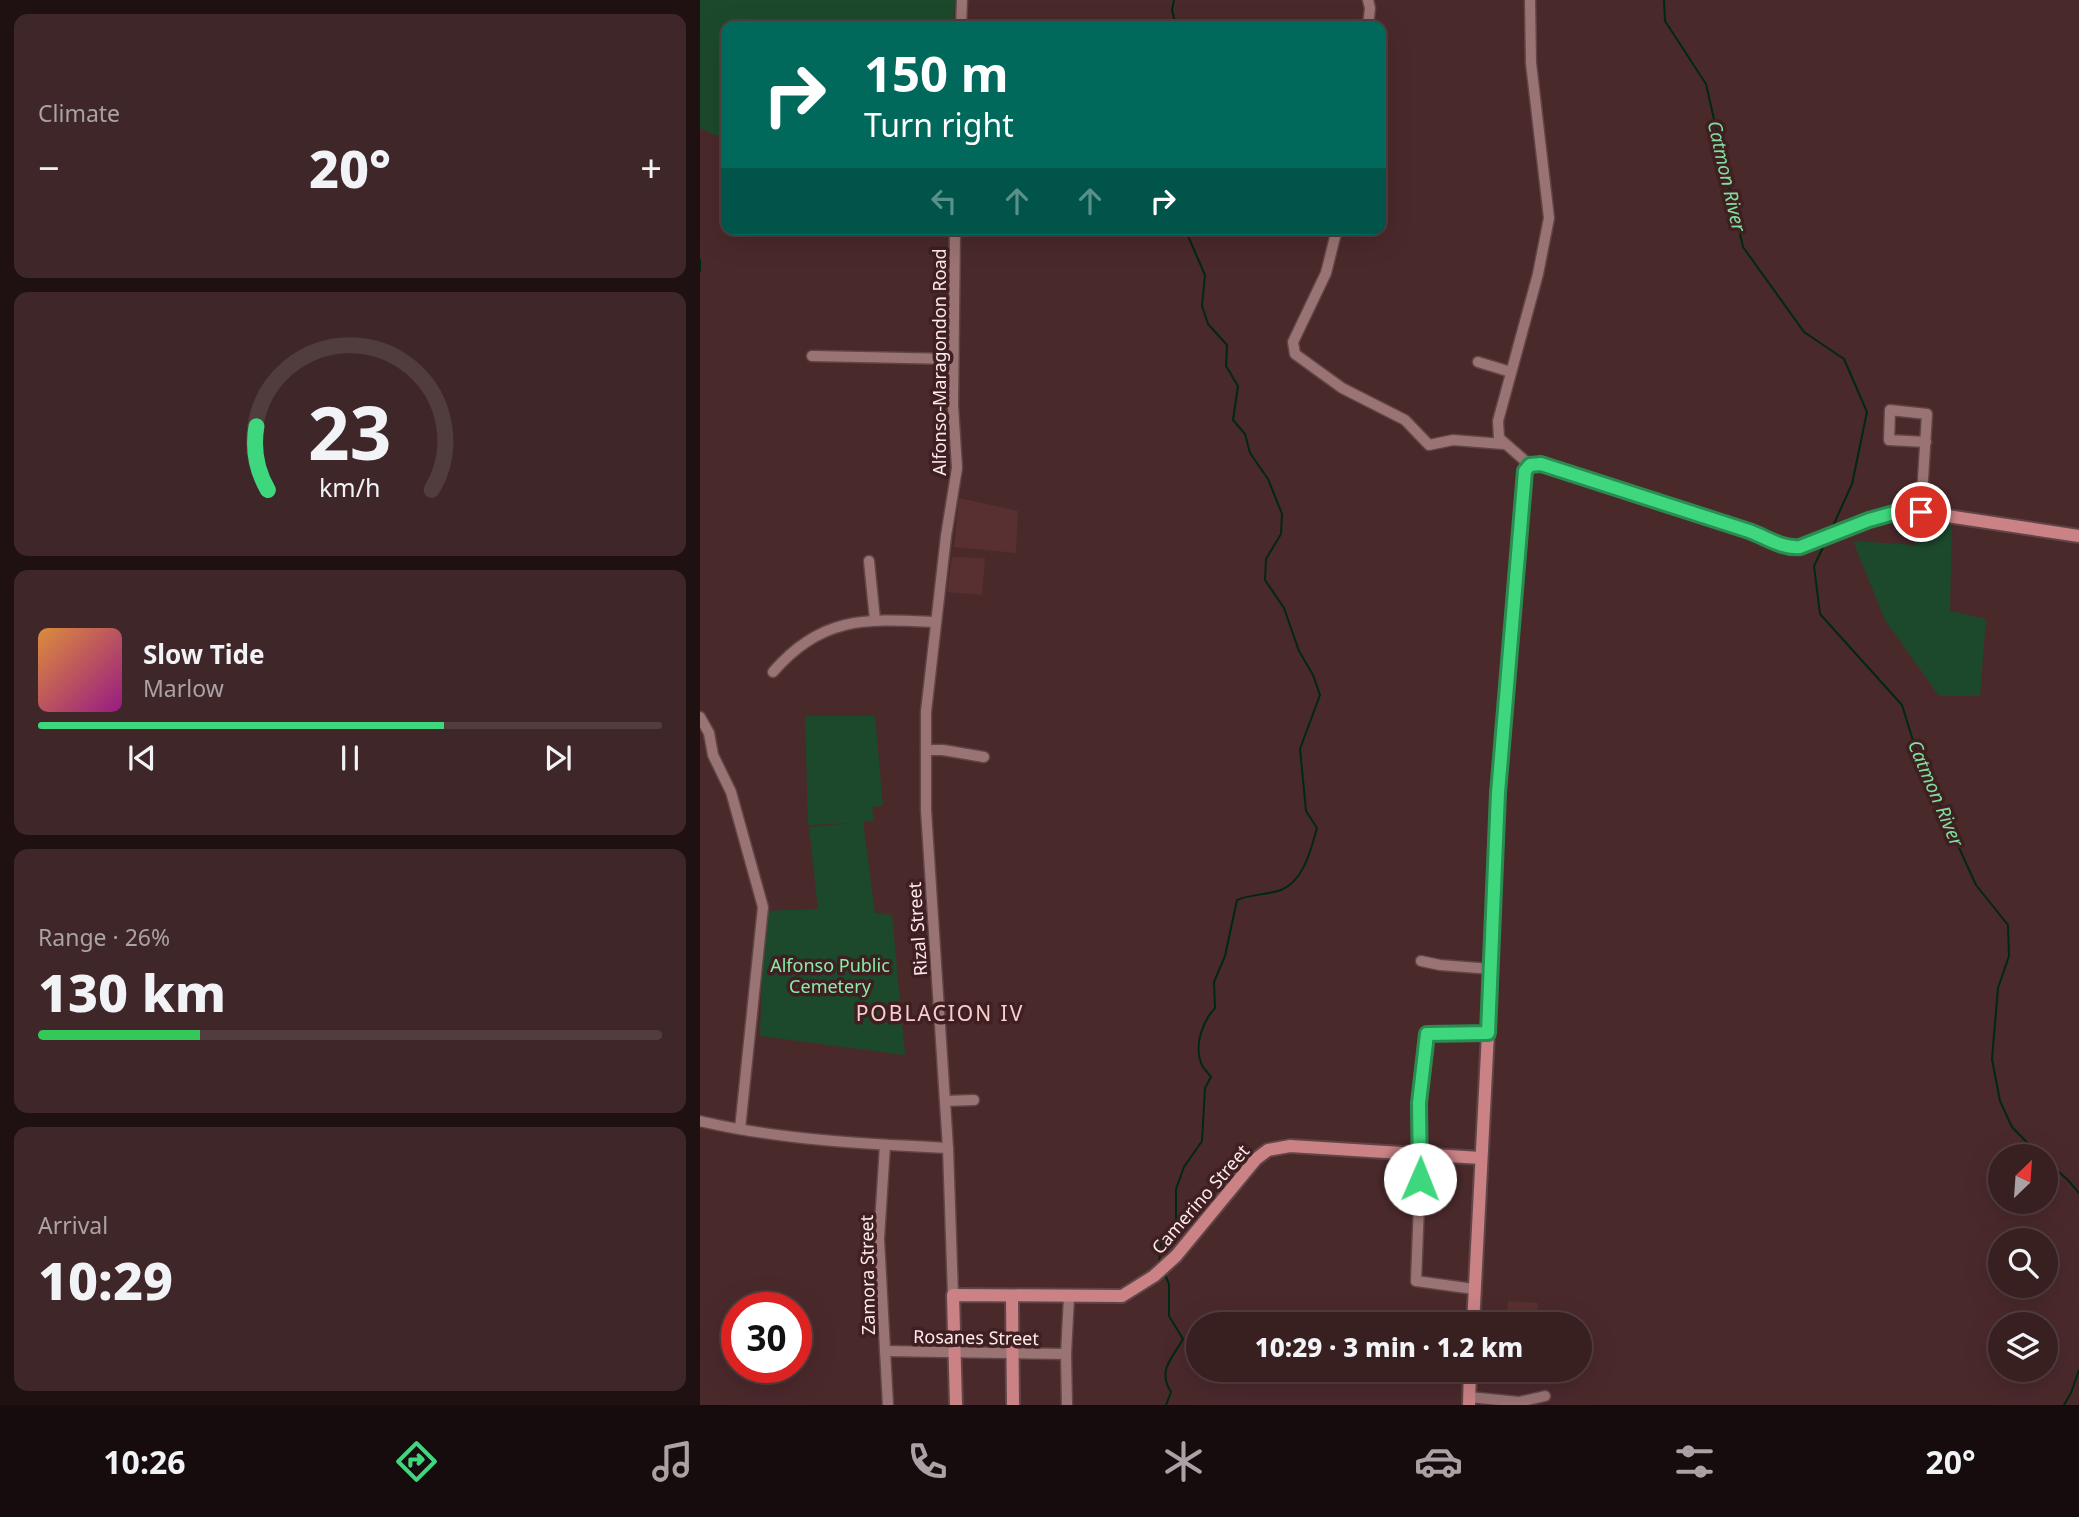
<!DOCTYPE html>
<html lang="en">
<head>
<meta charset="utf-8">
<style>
	body { margin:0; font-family:"Noto Sans",sans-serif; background:#3f2729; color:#f1f3f6; height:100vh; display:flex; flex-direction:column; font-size:26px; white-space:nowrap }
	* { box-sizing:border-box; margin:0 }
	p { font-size:23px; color:#aba2a5 }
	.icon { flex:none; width:38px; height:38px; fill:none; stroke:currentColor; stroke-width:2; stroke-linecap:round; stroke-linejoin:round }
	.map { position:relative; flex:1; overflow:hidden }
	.details { display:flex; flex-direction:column; gap:14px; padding:14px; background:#1f1112; width:700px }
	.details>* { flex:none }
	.hud { position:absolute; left:21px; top:21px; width:665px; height:214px; border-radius:14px; box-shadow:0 7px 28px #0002,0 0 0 2px #523d3e; background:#00695c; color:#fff; overflow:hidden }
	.needle { width:46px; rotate:25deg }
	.buttons { position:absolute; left:1288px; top:1144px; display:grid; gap:14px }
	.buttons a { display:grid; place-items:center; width:70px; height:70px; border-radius:50%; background:#381f20; box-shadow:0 7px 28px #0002,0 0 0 2px #523d3e; font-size:35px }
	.speed { position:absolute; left:21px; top:1292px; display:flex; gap:14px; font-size:35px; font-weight:700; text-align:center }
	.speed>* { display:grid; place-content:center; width:91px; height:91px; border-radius:50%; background:#381f20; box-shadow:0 7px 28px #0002,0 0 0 2px #523d3e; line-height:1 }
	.speed .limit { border:10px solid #d22; background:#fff; color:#111 }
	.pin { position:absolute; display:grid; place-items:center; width:60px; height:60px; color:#fff; margin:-30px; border:4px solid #fff; border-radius:50%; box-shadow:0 2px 7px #0007 }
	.me { position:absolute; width:77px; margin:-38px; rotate:1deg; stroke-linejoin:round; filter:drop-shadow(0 0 5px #0008) }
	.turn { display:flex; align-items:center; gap:24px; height:147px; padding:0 28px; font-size:32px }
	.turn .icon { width:91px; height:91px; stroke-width:2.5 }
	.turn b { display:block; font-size:49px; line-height:60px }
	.lanes { display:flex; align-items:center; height:66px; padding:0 28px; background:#0003; justify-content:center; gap:35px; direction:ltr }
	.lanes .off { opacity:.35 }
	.big { font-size:52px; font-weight:800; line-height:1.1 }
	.details .widget { flex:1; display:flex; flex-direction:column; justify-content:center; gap:10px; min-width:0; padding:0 24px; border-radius:14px; background:#3f2729 }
	.details .dial { align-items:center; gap:0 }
	.dial svg { height:182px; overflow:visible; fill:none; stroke:#523d3e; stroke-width:7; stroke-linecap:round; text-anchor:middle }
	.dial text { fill:#f1f3f6; stroke:none }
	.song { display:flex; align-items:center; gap:21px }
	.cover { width:84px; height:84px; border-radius:10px; background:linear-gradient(135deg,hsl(30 70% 55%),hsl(310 70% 35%)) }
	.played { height:7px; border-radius:4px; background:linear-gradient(90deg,#3fd77d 65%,#523d3e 65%) }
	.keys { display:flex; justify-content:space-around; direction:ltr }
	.heat { display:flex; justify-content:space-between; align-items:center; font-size:38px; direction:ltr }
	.charge { height:10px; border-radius:5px; background:linear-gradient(90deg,#34c759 26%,#523d3e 0) }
	.trip { position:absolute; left:486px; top:1312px; width:406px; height:70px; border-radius:35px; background:#381f20; box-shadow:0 7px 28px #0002,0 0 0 2px #523d3e; font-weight:800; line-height:70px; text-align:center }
	.dock { display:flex; height:112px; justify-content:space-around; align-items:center; background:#160c0d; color:#aba2a5 }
	.dock .icon { width:49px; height:49px }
	.dock .selected { color:#3fd77d }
	.dock b { font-size:32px; color:#f1f3f6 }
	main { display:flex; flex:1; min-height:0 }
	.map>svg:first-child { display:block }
	.built { fill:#593032 }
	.green { fill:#1c492c }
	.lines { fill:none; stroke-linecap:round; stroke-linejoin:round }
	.stream { stroke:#012811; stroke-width:2 }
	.minor-casing { stroke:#604547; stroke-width:13 }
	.major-casing { stroke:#604547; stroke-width:16 }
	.minor { stroke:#9a7374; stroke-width:10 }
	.major { stroke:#ca8285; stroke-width:12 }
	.route-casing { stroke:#298c51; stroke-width:18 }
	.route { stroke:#3fd77d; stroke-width:12 }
	.labels { text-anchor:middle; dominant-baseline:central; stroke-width:7; stroke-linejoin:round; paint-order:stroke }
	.street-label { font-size:18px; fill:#fdebeb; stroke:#3f1f21 }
	.park-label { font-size:18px; fill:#8aeba8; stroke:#3f1f21 }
	.water-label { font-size:19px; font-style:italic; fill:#7fe09d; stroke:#3f1f21 }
	.quarter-label { font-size:21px; letter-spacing:2px; fill:#f8cdcd; stroke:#3f1f21 }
</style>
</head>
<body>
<main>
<section class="details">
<div class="widget"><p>Climate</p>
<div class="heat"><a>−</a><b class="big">20°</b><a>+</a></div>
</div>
<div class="widget dial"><svg viewBox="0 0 100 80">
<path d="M14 69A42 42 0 1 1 86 69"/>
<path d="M14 69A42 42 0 0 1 9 41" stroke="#3fd77d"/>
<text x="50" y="56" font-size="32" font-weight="700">23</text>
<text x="50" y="72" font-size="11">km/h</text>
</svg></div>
<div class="widget">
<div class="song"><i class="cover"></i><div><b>Slow Tide</b><p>Marlow</p></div></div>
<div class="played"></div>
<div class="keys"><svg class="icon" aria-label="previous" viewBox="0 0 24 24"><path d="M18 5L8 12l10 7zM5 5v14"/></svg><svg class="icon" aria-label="pause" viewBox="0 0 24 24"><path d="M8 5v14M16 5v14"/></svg><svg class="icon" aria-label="next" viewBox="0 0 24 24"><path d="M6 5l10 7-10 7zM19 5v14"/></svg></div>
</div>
<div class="widget"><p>Range · 26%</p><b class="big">130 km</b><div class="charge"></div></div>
<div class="widget"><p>Arrival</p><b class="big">10:29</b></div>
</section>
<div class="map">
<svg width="1379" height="1405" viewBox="0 0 1379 1405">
	<rect width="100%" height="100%" fill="#4a292b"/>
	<!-- built -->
	<g class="built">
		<polygon points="259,498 318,511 316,553 254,547"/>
		<polygon points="252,557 285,558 282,595 247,592"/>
		<polygon points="808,1301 838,1303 837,1325 806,1325"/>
	</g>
	<!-- green -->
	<g class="green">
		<polygon points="0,0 255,0 254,26 26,26 26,137 12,134 0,128"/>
		<polygon points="1217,519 1252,522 1250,611 1286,619 1280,696 1239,696 1185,620 1153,541 1216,545"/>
		<polygon points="105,716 175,716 183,806 172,807 174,821 163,822 175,913 192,915 205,1055 60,1036 64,911 118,909 109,827 154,823 108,825"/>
	</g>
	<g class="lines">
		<!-- stream -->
		<g class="stream">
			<polyline points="474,0 472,10 476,26"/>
			<polyline points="964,0 965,21 1006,84 1043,247 1104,332 1144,359 1167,412 1152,484 1132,528"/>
			<polyline points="0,260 0,271"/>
			<polyline points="1125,543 1114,566 1120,614 1202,705 1219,760 1276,885 1308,925 1309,956 1298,988 1292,1059 1300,1101 1312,1127 1341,1157"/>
			<polyline points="1346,1161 1368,1180 1379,1193"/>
			<path d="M459,1264L461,1243L476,1219V1189L484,1167L502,1141L505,1088L511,1077C508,1073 502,1067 501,1063C494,1044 503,1021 515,1008L514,982L525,956L537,900C551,894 567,895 581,890C604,881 611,849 617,828L606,811L600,749L620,695L613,675L599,651L584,608L565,580L566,559L581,534L582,514L568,479L550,453L545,434L533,420L538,386L526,366L527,345L508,324L502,306L505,275L485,229"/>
			<path d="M465,1275L469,1284V1316L483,1339C472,1359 457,1370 471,1392L466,1405"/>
			<polyline points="1364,1405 1371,1393 1379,1370"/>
		</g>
		<defs>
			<g id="minor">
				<polyline points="830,0 831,63 849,218 838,274 798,421 799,438 830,465"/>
				<polyline points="261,26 262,0"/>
				<polyline points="668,26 670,8 668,0"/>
				<polyline points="637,229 626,273 593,342 595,354 642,388 705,420 729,445 753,440 803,444"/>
				<polyline points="112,356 253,359"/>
				<polyline points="778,362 811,372"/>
				<polyline points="1221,512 1227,414 1190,410 1189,440 1226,442"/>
				<polyline points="169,561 175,620"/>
				<path d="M73,672C122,615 167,619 236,622"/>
				<polyline points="0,717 9,733 13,755 31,792 63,907 40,1129"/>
				<polyline points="226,750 243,750 284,757"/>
				<polyline points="721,961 740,965 791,969"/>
				<polyline points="245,1101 274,1100"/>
				<path d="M0,1121C81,1140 165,1144 248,1148"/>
				<polyline points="185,1145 179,1239 188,1405"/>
				<polyline points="774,1289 716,1281 721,1154 719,1103 727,1034 788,1033"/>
				<polyline points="253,1295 248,1148 226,810 226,712 246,536 257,468 253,406 255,229"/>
				<polyline points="185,1351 366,1354"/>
				<polyline points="769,1397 819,1402 845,1396"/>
				<polyline points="367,1405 366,1354 369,1297"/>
			</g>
			<g id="major">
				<polyline points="312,1297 313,1405"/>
				<path d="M773,1325L788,1033L798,793L825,472L830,465L841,464L1049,531C1066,537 1082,549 1100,547L1169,520L1194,513L1221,512L1379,536"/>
				<polyline points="256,1405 253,1295 422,1296 454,1276 476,1256 556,1159 568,1150 590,1146 781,1158"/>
				<polyline points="769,1405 770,1370"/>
			</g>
		</defs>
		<!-- minor casing -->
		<use href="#minor" class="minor-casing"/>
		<!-- major casing -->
		<use href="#major" class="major-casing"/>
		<!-- minor -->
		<use href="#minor" class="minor"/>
		<!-- major -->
		<use href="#major" class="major"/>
	</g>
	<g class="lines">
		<defs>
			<path id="route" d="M720,1179L719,1103L727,1034L788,1033L798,793L825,471L830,465L841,464L1049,531C1066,537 1082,549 1100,547L1169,520L1194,513L1221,512"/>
		</defs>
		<!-- route casing -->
		<use href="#route" class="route-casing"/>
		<!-- route -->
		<use href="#route" class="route"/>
	</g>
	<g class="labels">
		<!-- street labels -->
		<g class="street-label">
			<text transform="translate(239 362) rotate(-90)">Alfonso-Maragondon Road</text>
			<text transform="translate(217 929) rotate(-94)">Rizal Street</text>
			<text transform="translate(500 1199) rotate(-49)">Camerino Street</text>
			<text transform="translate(167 1275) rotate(-91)">Zamora Street</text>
			<text transform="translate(276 1337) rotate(1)">Rosanes Street</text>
		</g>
		<!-- park labels -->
		<g class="park-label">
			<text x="130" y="965">Alfonso Public<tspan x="130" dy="21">Cemetery</tspan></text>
		</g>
		<!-- water labels -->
		<g class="water-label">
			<text transform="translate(1027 176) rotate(77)">Catmon River</text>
			<text transform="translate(1236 793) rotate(67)">Catmon River</text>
		</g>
		<!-- quarter labels -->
		<g class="quarter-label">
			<text x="240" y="1013">POBLACION IV</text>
		</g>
	</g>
</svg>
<div class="buttons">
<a><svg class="needle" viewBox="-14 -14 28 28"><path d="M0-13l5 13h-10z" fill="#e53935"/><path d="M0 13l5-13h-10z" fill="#aba2a5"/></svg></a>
<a><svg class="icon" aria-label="search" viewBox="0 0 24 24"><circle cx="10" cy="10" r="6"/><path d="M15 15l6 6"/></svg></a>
<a><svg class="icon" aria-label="layers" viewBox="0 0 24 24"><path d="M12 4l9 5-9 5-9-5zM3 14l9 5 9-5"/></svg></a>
</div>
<div class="speed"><div class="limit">30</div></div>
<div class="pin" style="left:1221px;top:512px;background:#d93025"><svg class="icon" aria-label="arrive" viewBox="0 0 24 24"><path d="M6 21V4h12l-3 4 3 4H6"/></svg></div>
<svg class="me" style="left:720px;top:1179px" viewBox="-20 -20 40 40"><circle r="19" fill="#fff"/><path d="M0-13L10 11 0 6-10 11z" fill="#3fd77d"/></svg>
<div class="trip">10:29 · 3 min · 1.2 km</div>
<div class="hud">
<div class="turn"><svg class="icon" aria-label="right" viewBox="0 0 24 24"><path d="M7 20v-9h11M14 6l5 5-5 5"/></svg><div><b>150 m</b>Turn right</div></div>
<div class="lanes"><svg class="icon off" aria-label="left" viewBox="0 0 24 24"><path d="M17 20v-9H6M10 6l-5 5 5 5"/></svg><svg class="icon off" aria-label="ahead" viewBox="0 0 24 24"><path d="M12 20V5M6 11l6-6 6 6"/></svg><svg class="icon off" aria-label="ahead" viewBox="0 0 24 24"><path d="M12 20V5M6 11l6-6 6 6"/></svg><svg class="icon" aria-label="right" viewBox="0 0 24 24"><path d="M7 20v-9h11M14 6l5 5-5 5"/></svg></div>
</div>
</div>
</main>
<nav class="dock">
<b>10:26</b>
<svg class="icon selected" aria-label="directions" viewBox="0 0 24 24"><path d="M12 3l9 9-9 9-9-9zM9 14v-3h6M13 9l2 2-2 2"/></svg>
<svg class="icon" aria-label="music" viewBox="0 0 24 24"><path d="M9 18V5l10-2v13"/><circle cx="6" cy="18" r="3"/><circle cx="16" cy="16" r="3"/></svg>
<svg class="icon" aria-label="phone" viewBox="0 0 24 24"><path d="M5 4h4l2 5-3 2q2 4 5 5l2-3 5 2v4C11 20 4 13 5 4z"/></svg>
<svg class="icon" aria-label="climate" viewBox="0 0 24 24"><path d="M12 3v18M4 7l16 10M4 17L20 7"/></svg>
<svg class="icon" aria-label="car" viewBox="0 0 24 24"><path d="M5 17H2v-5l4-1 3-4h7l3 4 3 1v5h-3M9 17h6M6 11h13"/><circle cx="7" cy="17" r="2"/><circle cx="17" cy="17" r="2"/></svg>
<svg class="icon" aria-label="filters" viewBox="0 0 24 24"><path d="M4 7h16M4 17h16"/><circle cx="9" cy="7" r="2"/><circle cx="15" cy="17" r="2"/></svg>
<b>20°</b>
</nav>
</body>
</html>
